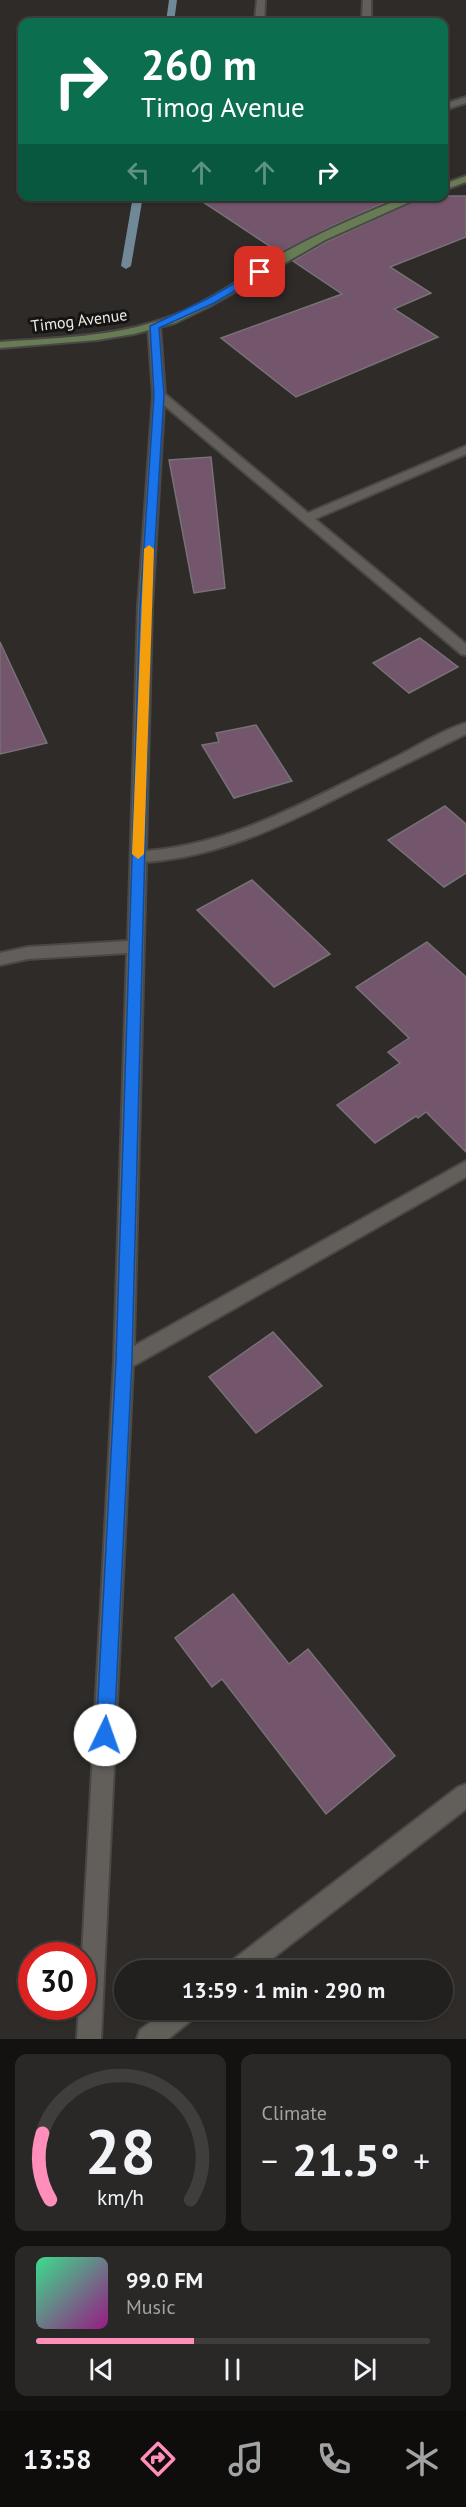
<!DOCTYPE html>
<html lang="en">
<head>
<meta charset="utf-8">
<style>
	body { margin:0; font-family:"PT Sans",sans-serif; background:#2a2827; color:#f1f3f6; height:100vh; display:flex; flex-direction:column; font-size:22px; white-space:nowrap }
	* { box-sizing:border-box; margin:0 }
	p { font-size:20px; color:#a2a3a4 }
	.icon { flex:none; width:33px; height:33px; fill:none; stroke:currentColor; stroke-width:2; stroke-linecap:round; stroke-linejoin:round }
	.map { position:relative; height:2039px; overflow:hidden }
	.panel { display:flex; flex-direction:column; gap:15px; padding:15px; background:#131210; flex:1 }
	.panel>* { flex:none }
	.guide { position:absolute; left:18px; top:18px; width:430px; height:183px; border-radius:12px; box-shadow:0 2px 4px #0004,0 0 0 2px #3f3e3c; background:#0b6e4f; color:#fff; overflow:hidden }
	.speed { position:absolute; left:18px; top:1942px; display:flex; gap:12px; font-size:30px; font-weight:700; text-align:center }
	.speed>* { display:grid; place-content:center; width:78px; height:78px; border-radius:50%; background:#22201e; box-shadow:0 2px 4px #0004,0 0 0 2px #3f3e3c; line-height:1 }
	.speed .limit { border:9px solid #d22; background:#fff; color:#111 }
	.pin { position:absolute; display:grid; place-items:center; width:51px; height:51px; color:#fff; margin:-26px; border-radius:12px; box-shadow:0 3px 9px #0006 }
	.me { position:absolute; width:66px; margin:-33px; rotate:3deg; stroke-linejoin:round; filter:drop-shadow(0 0 4px #0008) }
	.turn { display:flex; align-items:center; gap:21px; height:126px; padding:0 24px; font-size:27px }
	.turn .icon { width:78px; height:78px; stroke-width:2.5 }
	.turn b { display:block; font-size:42px; line-height:51px }
	.lanes { display:flex; align-items:center; height:57px; padding:0 24px; background:#0003; justify-content:center; gap:30px; direction:ltr }
	.lanes .off { opacity:.35 }
	.big { font-size:45px; font-weight:700; line-height:1.1 }
	.panel .card { flex:1; display:flex; flex-direction:column; justify-content:center; gap:9px; min-width:0; padding:0 21px; border-radius:12px; background:#2a2827 }
	.panel .dial { align-items:center; gap:0 }
	.dial svg { height:156px; overflow:visible; fill:none; stroke:#3f3e3c; stroke-width:7; stroke-linecap:round; text-anchor:middle }
	.dial text { fill:#f1f3f6; stroke:none }
	.song { display:flex; align-items:center; gap:18px }
	.cover { width:72px; height:72px; border-radius:9px; background:linear-gradient(135deg,hsl(150 70% 55%),hsl(310 70% 35%)) }
	.played { height:6px; border-radius:3px; background:linear-gradient(90deg,#ff8eba 40%,#3f3e3c 40%) }
	.keys { display:flex; justify-content:space-around; direction:ltr }
	.heat { display:flex; justify-content:space-between; align-items:center; font-size:33px; direction:ltr }
	.panel .tiles { flex:1; display:grid; gap:15px; grid-template-columns:1fr 1fr }
	.card:last-child { grid-column:span 2 }
	.trip { position:absolute; left:114px; top:1960px; width:339px; height:60px; border-radius:30px; background:#22201e; box-shadow:0 2px 4px #0004,0 0 0 2px #3f3e3c; font-weight:700; line-height:60px; text-align:center }
	.dock { display:flex; height:96px; justify-content:space-around; align-items:center; background:#0e0d0c; color:#a2a3a4 }
	.dock .icon { width:42px; height:42px }
	.dock .selected { color:#ff8eba }
	.dock b { font-size:27px; color:#f1f3f6 }
	.map>svg:first-child { display:block }
	.lines { fill:none; stroke-linecap:round; stroke-linejoin:round }
	.stream { fill:#718897; fill-rule:evenodd }
	.building { fill:#73556c; stroke:#777276; stroke-width:1.5 }
	.minor-casing { stroke:#4a4845; stroke-width:4 }
	.secondary-casing { stroke:#4a4845; stroke-width:4 }
	.minor { fill:#625f5b; fill-rule:evenodd }
	.secondary { fill:#677b54; fill-rule:evenodd }
	.route { fill:#1a73e8; stroke:#114b97; stroke-width:1.5 }
	.slow { fill:#f59e0b }
	.labels { text-anchor:middle; dominant-baseline:central; stroke-width:6; stroke-linejoin:round; paint-order:stroke }
	.far-street-label { font-size:16px; fill:#edebe8; stroke:#151412 }
</style>
</head>
<body>
<div class="map">
<svg width="466" height="2039" viewBox="0 0 466 2039">
	<rect width="100%" height="100%" fill="#2e2b28"/>
	<g class="lines">
		<!-- stream -->
		<g class="stream">
			<polygon points="169,0 177,0 174,22 166,22"/>
			<polygon points="133,196 143,196 131,266 126,269 121,266"/>
		</g>
	</g>
	<!-- building -->
	<g class="building">
		<polygon points="194,196 400,196 330,227 280,253"/>
		<polygon points="425,196 466,196 466,237 390,267 431,293 394,309 438,337 296,397 221,338 342,294 293,261 326,242"/>
		<polygon points="211,457 225,588 194,593 169,460"/>
		<polygon points="420,638 458,667 409,693 373,663"/>
		<polygon points="0,642 47,743 0,754"/>
		<polygon points="256,725 292,781 234,798 202,745 219,742 216,733"/>
		<polygon points="445,806 466,824 466,873 444,887 388,840"/>
		<polygon points="252,880 330,954 274,987 197,910"/>
		<polygon points="427,942 466,977 466,1152 426,1112 418,1118 416,1116 375,1143 337,1105 400,1063 388,1052 409,1038 356,987"/>
		<polygon points="273,1332 322,1386 256,1433 209,1377"/>
		<polygon points="233,1594 289,1664 308,1649 395,1756 326,1814 222,1679 212,1687 175,1638"/>
	</g>
	<g class="lines">
		<defs>
			<g id="minor">
				<polygon points="257,0 265,0 264,22 255,22"/>
				<polygon points="363,0 371,0 371,22 362,22"/>
				<polygon points="466,97 466,103 444,110 444,104"/>
				<path d="M154,323L160,326L165,394L308,513L466,446V454L315,519L466,644V655L461,654L164,405L152,607L146,851C236,844 316,796 396,757C418,746 442,730 466,723V734C425,754 384,775 343,795C280,827 217,857 146,862L134,1346L466,1161V1177L133,1366L101,2039H77L79,2007H82V1956L114,1361L127,953L28,959L0,965V953L28,947L128,941L138,607L153,395L148,326Z"/>
				<polygon points="466,1784 466,1809 256,1971 225,1971 229,1963 458,1787"/>
				<polygon points="167,2010 198,2010 194,2018 168,2039 137,2039 140,2030"/>
			</g>
			<g id="secondary">
				<polygon points="466,176 466,182 444,190 444,184"/>
				<path d="M407,196H423L325,240L210,306L175,323L134,334L97,340L0,348V342C55,338 114,337 167,318C210,302 247,274 287,251C325,230 366,213 407,196Z"/>
			</g>
		</defs>
		<!-- minor casing -->
		<use href="#minor" class="minor-casing"/>
		<!-- secondary casing -->
		<use href="#secondary" class="secondary-casing"/>
		<!-- minor -->
		<use href="#minor" class="minor"/>
		<!-- secondary -->
		<use href="#secondary" class="secondary"/>
	</g>
	<!-- route -->
	<polygon class="route" points="260,269 265,272 263,274 214,303 159,328 164,395 151,607 132,1360 114,1735 111,1741 105,1744 99,1741 96,1735 116,1360 140,607 154,395 150,326 207,299"/>
	<!-- slow -->
	<polygon class="slow" points="149,545 154,549 144,854 138,859 132,854 144,549"/>
	<g class="labels">
		<!-- far-street labels -->
		<g class="far-street-label">
			<text transform="translate(79 320) rotate(-7)">Timog Avenue</text>
		</g>
	</g>
</svg>
<div class="speed"><div class="limit">30</div></div>
<div class="pin" style="left:260px;top:272px;background:#d93025"><svg class="icon" aria-label="arrive" viewBox="0 0 24 24"><path d="M6 21V4h12l-3 4 3 4H6"/></svg></div>
<svg class="me" style="left:105px;top:1735px" viewBox="-20 -20 40 40"><circle r="19" fill="#fff"/><path d="M0-13L10 11 0 6-10 11z" fill="#1a73e8"/></svg>
<div class="trip">13:59 · 1 min · 290 m</div>
<div class="guide">
<div class="turn"><svg class="icon" aria-label="right" viewBox="0 0 24 24"><path d="M7 20v-9h11M14 6l5 5-5 5"/></svg><div><b>260 m</b>Timog Avenue</div></div>
<div class="lanes"><svg class="icon off" aria-label="left" viewBox="0 0 24 24"><path d="M17 20v-9H6M10 6l-5 5 5 5"/></svg><svg class="icon off" aria-label="ahead" viewBox="0 0 24 24"><path d="M12 20V5M6 11l6-6 6 6"/></svg><svg class="icon off" aria-label="ahead" viewBox="0 0 24 24"><path d="M12 20V5M6 11l6-6 6 6"/></svg><svg class="icon" aria-label="right" viewBox="0 0 24 24"><path d="M7 20v-9h11M14 6l5 5-5 5"/></svg></div>
</div>
</div>
<section class="panel">
<div class="tiles">
<div class="card dial"><svg viewBox="0 0 100 80">
<path d="M14 69A42 42 0 1 1 86 69"/>
<path d="M14 69A42 42 0 0 1 10 35" stroke="#ff8eba"/>
<text x="50" y="56" font-size="32" font-weight="700">28</text>
<text x="50" y="72" font-size="11">km/h</text>
</svg></div>
<div class="card"><p>Climate</p>
<div class="heat"><a>−</a><b class="big">21.5°</b><a>+</a></div>
</div>
<div class="card">
<div class="song"><i class="cover"></i><div><b>99.0 FM</b><p>Music</p></div></div>
<div class="played"></div>
<div class="keys"><svg class="icon" aria-label="previous" viewBox="0 0 24 24"><path d="M18 5L8 12l10 7zM5 5v14"/></svg><svg class="icon" aria-label="pause" viewBox="0 0 24 24"><path d="M8 5v14M16 5v14"/></svg><svg class="icon" aria-label="next" viewBox="0 0 24 24"><path d="M6 5l10 7-10 7zM19 5v14"/></svg></div>
</div>
</div>
</section>
<nav class="dock">
<b>13:58</b>
<svg class="icon selected" aria-label="directions" viewBox="0 0 24 24"><path d="M12 3l9 9-9 9-9-9zM9 14v-3h6M13 9l2 2-2 2"/></svg>
<svg class="icon" aria-label="music" viewBox="0 0 24 24"><path d="M9 18V5l10-2v13"/><circle cx="6" cy="18" r="3"/><circle cx="16" cy="16" r="3"/></svg>
<svg class="icon" aria-label="phone" viewBox="0 0 24 24"><path d="M5 4h4l2 5-3 2q2 4 5 5l2-3 5 2v4C11 20 4 13 5 4z"/></svg>
<svg class="icon" aria-label="climate" viewBox="0 0 24 24"><path d="M12 3v18M4 7l16 10M4 17L20 7"/></svg>
</nav>
</body>
</html>
